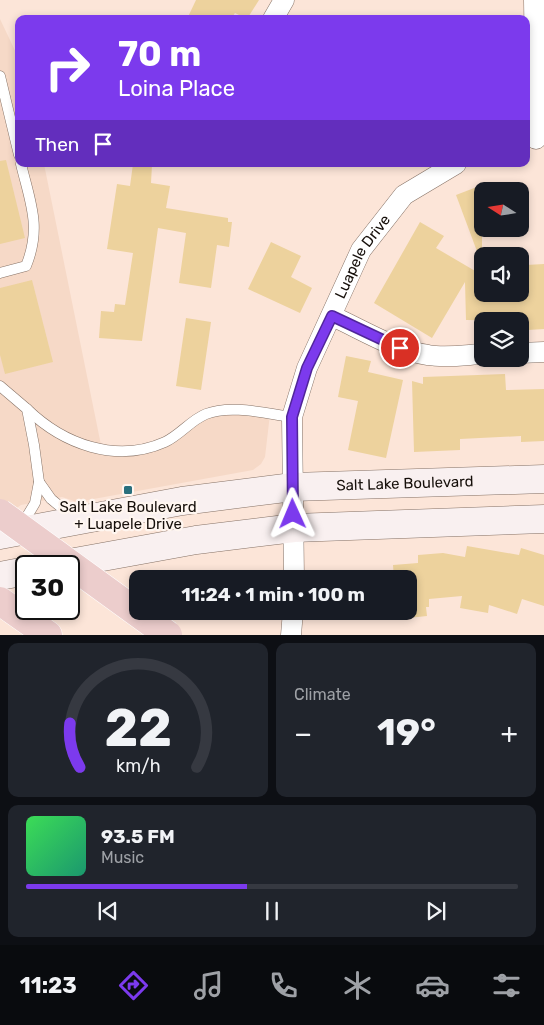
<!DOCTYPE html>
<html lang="en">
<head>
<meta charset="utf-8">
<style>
	body { margin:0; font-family:Rubik,sans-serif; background:#20242c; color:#f1f3f6; height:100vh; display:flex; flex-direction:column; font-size:19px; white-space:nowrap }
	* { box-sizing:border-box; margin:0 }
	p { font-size:16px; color:#9ea1a6 }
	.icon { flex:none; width:28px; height:28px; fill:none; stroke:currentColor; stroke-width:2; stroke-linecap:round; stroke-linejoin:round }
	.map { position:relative; height:635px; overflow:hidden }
	.drawer { display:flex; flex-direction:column; gap:8px; padding:8px; background:#0d0f14; flex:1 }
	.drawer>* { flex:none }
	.guide { position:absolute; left:15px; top:15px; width:515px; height:152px; border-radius:10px; box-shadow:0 2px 8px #0003; background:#7c3aed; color:#fff; overflow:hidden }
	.needle { width:32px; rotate:282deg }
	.buttons { position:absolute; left:474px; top:182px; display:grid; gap:10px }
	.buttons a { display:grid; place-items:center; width:55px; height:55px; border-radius:10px; background:#171b24; box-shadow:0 2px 8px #0003; font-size:25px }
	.speed { position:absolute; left:15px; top:555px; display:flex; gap:10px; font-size:25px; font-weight:700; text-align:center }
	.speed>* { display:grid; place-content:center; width:65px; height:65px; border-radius:50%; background:#171b24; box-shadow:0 2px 8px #0003; line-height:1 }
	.speed .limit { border:2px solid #111; border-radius:8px; background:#fff; color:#111 }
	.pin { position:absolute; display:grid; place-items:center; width:42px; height:42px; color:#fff; margin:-21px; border:2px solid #fff; border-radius:50%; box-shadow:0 1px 5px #0007 }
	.me { position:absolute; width:55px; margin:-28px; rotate:359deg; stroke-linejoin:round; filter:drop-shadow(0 0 4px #0008) }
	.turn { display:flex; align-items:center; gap:18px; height:105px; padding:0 20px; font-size:22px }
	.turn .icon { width:65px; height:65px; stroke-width:2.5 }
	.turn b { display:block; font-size:35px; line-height:42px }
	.then { display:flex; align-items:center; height:48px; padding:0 20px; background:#0003; gap:10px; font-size:19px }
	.big { font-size:38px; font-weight:700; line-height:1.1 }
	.drawer .tile { flex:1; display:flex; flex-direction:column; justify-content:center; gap:8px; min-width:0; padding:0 18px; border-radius:10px; background:#20242c }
	.drawer .dial { align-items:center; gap:0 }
	.dial svg { height:130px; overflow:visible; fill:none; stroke:#363941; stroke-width:7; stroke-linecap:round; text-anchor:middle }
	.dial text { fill:#f1f3f6; stroke:none }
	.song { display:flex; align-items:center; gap:15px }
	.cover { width:60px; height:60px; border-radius:8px; background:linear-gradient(135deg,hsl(130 70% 55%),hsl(160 70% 35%)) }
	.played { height:5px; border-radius:2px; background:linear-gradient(90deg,#7c3aed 45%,#363941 45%) }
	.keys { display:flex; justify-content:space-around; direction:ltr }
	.heat { display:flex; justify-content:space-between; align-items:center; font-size:28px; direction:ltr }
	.drawer .tiles { flex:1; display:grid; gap:8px; grid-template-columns:1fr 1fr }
	.tile:last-child { grid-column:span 2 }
	.trip { position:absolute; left:129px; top:570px; width:288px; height:50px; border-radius:10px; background:#171b24; box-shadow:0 2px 8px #0003; font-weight:700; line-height:50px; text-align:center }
	.dock { display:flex; height:80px; justify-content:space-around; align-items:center; background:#090b0e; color:#9ea1a6 }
	.dock .icon { width:35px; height:35px }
	.dock .selected { color:#7c3aed }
	.dock b { font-size:22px; color:#f1f3f6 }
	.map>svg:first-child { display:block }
	.built { fill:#f6d9c7 }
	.building { fill:#edd29d }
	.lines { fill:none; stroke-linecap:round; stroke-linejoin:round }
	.lane-casing { stroke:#867266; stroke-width:11 }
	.street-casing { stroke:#867266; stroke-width:21 }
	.secondary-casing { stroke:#867266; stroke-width:29 }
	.highway-casing { stroke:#fff; stroke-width:29 }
	.lane { stroke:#fff; stroke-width:10 }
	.street { stroke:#fff; stroke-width:20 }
	.secondary { stroke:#f9f0f0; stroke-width:28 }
	.highway { stroke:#eccdcc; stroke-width:28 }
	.highway-bridge-casing { stroke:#fff; stroke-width:29; stroke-linecap:butt }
	.highway-bridge { stroke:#eccdcc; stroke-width:28 }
	.route-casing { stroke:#51269a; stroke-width:12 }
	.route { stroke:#7c3aed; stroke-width:9 }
	.poi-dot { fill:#296f7d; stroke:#fff6f0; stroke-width:2 }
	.labels { text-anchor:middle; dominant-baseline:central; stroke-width:4.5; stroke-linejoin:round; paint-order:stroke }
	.street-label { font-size:15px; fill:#160f0a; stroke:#fff6f0 }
	.poi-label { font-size:15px; fill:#160f0a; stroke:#fff6f0 }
</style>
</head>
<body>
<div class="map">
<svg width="544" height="635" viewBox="0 0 544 635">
	<rect width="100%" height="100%" fill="#fce5d8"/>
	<!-- built -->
	<polygon class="built" points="0,19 19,59 19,164 44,164 102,450 146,448 205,414 270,414 265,457 261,464 253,470 77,502 62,497 21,505 12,511 0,513"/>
	<!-- building -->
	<g class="building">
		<polygon points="196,0 259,0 247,19 235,13 231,19 187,19"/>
		<polygon points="6,160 25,238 0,244 0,161"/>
		<polygon points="133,164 152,165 151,183 170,186 166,208 228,218 228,222 232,222 229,247 217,245 211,288 179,283 186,233 158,228 142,341 99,338 101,311 114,312 115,304 125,305 133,253 107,249 117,184 130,186"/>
		<polygon points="482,185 482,261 481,262 456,195"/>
		<polygon points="420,222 444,236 436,248 482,275 482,294 527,294 526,265 544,264 544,329 528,330 528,321 466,320 465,282 432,338 374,303"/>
		<polygon points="271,242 301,256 291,277 312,288 300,313 248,289"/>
		<polygon points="32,280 53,362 5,374 0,355 0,288"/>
		<polygon points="186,318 211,322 201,390 176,386"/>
		<polygon points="346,356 371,361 368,372 403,380 386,458 348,450 358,401 338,397"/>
		<polygon points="505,374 506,390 544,389 544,441 521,442 521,436 460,439 460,450 414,452 412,381 423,384 423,377"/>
		<polygon points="467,546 519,555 521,548 544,555 544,606 522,599 517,614 489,605 488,613 460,608 462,596 429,599 429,607 426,607 427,616 408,618 408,579 394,579 393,565 418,563 418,555 443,553 465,557"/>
	</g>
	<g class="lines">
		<defs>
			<g id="lane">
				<polyline points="0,76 19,155"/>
				<path d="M0,273L26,266C42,227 30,202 21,164"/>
				<polyline points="0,386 27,409 34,445 39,482 35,503 20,528"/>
				<path d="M27,409C63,444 116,464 165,442C180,435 191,420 206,414C231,404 267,414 292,417"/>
				<polyline points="39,482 51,499 73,517"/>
			</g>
			<g id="street">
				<polyline points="534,0 536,139"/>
				<polyline points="273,19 284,0"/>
				<path d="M332,316C363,330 394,350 428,355C445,358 465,355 482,354"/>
				<polyline points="520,353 544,352"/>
				<path id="s1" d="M294,579L292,417L307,368L361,250L404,195L456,164"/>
				<polyline points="291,635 293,611"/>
			</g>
			<g id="secondary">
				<path id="s2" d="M0,535L182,501L293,487L544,479"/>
				<polyline points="53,566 196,540 294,528 544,519"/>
				<polyline points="0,576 26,571"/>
			</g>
			<polyline id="highway" points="0,601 48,635"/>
		</defs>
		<!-- lane casing -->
		<use href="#lane" class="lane-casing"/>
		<!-- street casing -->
		<use href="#street" class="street-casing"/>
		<!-- secondary casing -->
		<use href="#secondary" class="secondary-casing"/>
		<!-- highway casing -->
		<use href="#highway" class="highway-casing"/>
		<!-- lane -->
		<use href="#lane" class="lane"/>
		<!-- street -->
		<use href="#street" class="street"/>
		<!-- secondary -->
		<use href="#secondary" class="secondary"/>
		<!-- highway -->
		<use href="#highway" class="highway"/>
		<defs>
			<polyline id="highway-bridge" points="0,513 168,635"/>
		</defs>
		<!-- highway-bridge casing -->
		<use href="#highway-bridge" class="highway-bridge-casing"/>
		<!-- highway-bridge -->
		<use href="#highway-bridge" class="highway-bridge"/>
	</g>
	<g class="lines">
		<defs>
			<polyline id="route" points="293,514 292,417 307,368 332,316 400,348"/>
		</defs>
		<!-- route casing -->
		<use href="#route" class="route-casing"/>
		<!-- route -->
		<use href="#route" class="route"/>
	</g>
	<!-- markers -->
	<rect class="poi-dot" x="123" y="485" width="10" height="10" rx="2.5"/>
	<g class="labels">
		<!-- street labels -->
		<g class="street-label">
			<text stroke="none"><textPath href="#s1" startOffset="338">Luapele Drive</textPath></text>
			<text stroke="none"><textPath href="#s2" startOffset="409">Salt Lake Boulevard</textPath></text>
		</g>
		<!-- poi labels -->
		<g class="poi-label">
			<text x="128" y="507">Salt Lake Boulevard<tspan x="128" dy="17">+ Luapele Drive</tspan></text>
		</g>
	</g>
</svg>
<div class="buttons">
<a><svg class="needle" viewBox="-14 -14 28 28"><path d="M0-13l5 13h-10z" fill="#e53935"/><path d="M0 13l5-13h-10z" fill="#9ea1a6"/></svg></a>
<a><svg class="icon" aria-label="sound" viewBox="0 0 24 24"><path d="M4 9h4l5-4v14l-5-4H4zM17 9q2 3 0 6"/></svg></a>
<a><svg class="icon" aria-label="layers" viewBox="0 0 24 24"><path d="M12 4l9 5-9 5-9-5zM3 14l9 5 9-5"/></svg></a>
</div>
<div class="speed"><div class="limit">30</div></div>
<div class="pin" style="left:400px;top:348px;background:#d93025"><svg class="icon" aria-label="arrive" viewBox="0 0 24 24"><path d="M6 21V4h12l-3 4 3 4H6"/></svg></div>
<svg class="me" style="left:293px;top:514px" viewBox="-20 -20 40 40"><path d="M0-17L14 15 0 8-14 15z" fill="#7c3aed" stroke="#fff" stroke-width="4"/></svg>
<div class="trip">11:24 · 1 min · 100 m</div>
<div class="guide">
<div class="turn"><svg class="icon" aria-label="right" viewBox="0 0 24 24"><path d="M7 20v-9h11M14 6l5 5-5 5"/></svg><div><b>70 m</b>Loina Place</div></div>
<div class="then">Then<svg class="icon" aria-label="arrive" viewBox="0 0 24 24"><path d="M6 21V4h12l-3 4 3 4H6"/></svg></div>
</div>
</div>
<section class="drawer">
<div class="tiles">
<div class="tile dial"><svg viewBox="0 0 100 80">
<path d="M14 69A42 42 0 1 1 86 69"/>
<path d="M14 69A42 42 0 0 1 8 42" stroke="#7c3aed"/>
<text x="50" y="56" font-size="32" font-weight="700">22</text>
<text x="50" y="72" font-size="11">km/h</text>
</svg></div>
<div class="tile"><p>Climate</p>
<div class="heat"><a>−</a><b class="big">19°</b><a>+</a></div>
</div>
<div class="tile">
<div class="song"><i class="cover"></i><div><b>93.5 FM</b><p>Music</p></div></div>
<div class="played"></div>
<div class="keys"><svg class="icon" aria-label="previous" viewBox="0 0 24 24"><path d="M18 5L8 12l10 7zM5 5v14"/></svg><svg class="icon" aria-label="pause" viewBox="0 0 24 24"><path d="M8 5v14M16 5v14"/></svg><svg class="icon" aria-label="next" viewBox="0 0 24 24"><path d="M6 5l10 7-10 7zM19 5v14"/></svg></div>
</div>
</div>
</section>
<nav class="dock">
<b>11:23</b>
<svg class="icon selected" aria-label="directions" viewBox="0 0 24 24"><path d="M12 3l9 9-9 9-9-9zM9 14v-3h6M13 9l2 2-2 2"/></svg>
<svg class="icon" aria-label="music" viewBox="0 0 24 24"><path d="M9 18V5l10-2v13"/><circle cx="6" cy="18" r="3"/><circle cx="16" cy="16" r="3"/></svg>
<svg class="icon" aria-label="phone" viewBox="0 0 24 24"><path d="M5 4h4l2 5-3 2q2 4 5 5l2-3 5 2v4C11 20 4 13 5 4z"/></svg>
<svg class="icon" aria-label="climate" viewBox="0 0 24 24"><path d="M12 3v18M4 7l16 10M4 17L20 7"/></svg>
<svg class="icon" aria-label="car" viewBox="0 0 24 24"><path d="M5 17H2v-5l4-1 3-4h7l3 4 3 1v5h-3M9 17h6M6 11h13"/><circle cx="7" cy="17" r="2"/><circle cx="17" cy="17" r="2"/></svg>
<svg class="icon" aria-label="filters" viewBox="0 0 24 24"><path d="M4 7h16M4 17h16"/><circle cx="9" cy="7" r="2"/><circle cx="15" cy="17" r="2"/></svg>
</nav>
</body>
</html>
